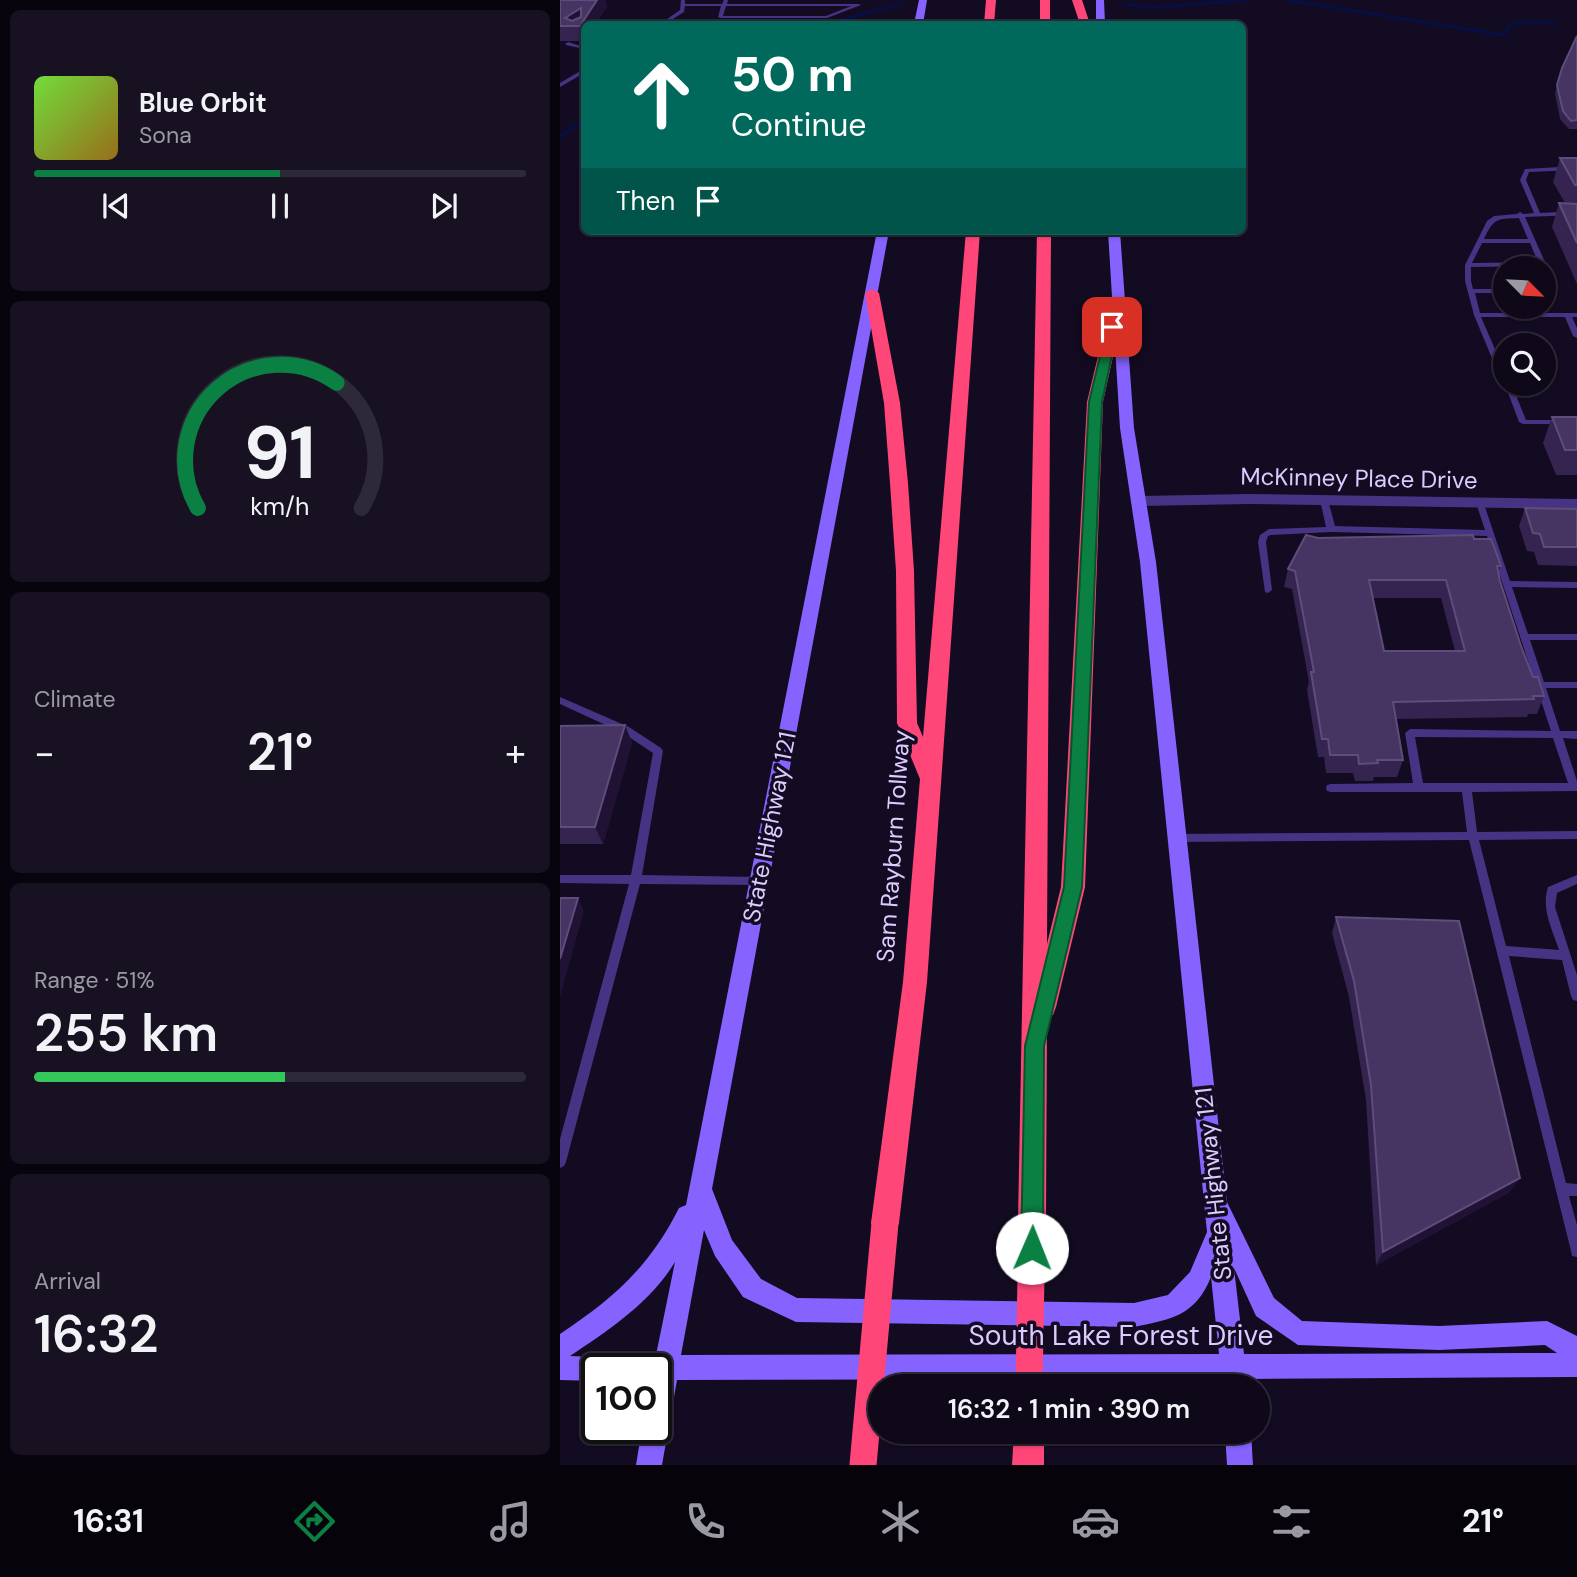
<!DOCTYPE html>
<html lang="en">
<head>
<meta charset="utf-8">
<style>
	body { margin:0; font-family:"DM Sans",sans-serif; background:#171122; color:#f1f3f6; height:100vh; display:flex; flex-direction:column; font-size:26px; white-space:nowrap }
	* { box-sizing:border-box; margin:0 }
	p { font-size:23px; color:#9b9aa2 }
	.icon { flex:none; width:38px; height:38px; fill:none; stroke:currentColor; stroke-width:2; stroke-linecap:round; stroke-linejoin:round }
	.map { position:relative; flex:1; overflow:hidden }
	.drawer { display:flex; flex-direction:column; gap:10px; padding:10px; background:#08040e; width:560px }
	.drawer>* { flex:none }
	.hud { position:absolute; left:21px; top:21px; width:665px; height:214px; border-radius:10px; box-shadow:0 2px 5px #0004,0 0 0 2px #2e2938; background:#00695c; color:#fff; overflow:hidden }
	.needle { width:46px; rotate:114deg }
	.controls { position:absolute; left:933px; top:256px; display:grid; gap:14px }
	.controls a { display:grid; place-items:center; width:63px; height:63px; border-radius:50%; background:#0e0819; box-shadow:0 2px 5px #0004,0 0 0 2px #2e2938; font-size:35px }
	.speed { position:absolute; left:21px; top:1353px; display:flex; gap:14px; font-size:35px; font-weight:700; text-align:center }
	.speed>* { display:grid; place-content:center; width:91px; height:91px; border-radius:50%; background:#0e0819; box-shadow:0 2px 5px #0004,0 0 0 2px #2e2938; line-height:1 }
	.speed .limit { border:4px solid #111; border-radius:10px; background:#fff; color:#111 }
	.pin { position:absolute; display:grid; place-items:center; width:60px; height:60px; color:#fff; margin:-30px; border-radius:14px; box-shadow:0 4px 10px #0006 }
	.me { position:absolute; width:77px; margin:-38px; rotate:1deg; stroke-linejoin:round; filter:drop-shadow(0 0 5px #0008) }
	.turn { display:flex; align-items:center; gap:24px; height:147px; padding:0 35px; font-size:32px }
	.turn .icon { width:91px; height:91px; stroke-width:2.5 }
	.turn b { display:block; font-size:49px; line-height:60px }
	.then { display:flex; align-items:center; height:66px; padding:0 35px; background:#0003; gap:14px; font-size:26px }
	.big { font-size:52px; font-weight:600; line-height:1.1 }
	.drawer .card { flex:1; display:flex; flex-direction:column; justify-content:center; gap:10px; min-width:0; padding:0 24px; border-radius:10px; background:#171122 }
	.drawer .dial { align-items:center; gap:0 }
	.dial svg { height:182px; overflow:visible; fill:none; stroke:#2e2938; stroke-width:7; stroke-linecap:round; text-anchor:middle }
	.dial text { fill:#f1f3f6; stroke:none }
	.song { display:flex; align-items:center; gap:21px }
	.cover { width:84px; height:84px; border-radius:10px; background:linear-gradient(135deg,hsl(100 70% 55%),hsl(40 70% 35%)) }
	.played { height:7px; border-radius:4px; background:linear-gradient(90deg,#0b8043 50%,#2e2938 50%) }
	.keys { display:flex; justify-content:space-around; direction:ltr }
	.heat { display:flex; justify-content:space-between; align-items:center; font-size:38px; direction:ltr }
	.charge { height:10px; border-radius:5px; background:linear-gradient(90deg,#34c759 51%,#2e2938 0) }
	.trip { position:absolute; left:308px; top:1374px; width:402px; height:70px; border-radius:35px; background:#0e0819; box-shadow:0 2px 5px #0004,0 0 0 2px #2e2938; font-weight:600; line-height:70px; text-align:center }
	.dock { display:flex; height:112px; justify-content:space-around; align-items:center; background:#06030a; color:#9b9aa2 }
	.dock .icon { width:49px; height:49px }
	.dock .current { color:#0b8043 }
	.dock b { font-size:32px; color:#f1f3f6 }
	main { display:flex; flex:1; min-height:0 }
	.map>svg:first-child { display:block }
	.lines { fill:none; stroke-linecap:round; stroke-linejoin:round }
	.stream { stroke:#060f3f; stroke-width:3.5 }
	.service { fill:#463383; fill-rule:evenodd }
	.minor { fill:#463383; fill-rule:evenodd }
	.secondary { fill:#8662ff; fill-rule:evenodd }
	.motorway { fill:#ff4679; fill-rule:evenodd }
	.motorway-bridge { stroke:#ff4679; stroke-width:27 }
	.wall { fill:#352350; fill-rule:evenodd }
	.shaded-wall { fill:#201235 }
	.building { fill:#463563; stroke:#5e4c7b; stroke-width:2; fill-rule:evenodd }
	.route { fill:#0b8043; stroke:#07532c; stroke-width:2 }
	.labels { text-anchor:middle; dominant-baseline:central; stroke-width:7; stroke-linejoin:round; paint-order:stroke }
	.street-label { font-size:24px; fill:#dbcbff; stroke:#130b21 }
	.near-street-label { font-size:28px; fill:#dbcbff; stroke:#130b21 }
</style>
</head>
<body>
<main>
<section class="drawer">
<div class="card">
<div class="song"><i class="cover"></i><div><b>Blue Orbit</b><p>Sona</p></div></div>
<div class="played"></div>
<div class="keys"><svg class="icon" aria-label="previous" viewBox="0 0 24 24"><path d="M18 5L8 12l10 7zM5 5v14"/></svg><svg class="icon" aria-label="pause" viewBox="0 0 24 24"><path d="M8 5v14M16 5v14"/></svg><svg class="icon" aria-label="next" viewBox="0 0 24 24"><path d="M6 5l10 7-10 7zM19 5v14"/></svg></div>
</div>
<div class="card dial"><svg viewBox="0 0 100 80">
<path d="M14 69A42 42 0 1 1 86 69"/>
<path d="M14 69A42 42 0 0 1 75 14" stroke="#0b8043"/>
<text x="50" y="56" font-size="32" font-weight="700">91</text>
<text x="50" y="72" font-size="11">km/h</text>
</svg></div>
<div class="card"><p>Climate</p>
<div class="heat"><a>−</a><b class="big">21°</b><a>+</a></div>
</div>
<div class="card"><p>Range · 51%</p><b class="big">255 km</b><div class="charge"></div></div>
<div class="card"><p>Arrival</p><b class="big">16:32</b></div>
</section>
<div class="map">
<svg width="1017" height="1465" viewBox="0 0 1017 1465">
	<rect width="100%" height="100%" fill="#130b21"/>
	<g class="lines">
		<!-- stream -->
		<g class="stream">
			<polyline points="727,0 944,35 951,23 995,22"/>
			<polyline points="566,4 589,8 685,0"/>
			<polyline points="273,22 340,4"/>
			<polyline points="0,137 24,120"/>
		</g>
		<!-- service -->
		<g class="service">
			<path d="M121,0H125V4H162L164,0H168L167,4H299L301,5L267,18H160L158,17L161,6H125L124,12L105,24H100L120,10ZM166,6H291L266,16H163Z"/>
			<polygon points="8,42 24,47 24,49 6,45 5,44"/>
			<polygon points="22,70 24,70 24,73 0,87 0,83"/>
			<path d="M1017,166V170L969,172L966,180L980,213L1017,211V215L965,217L996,287L995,288L984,293V289L989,286L984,273V268L980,266L911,267V281L913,289H945V293H915L920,313H1017V317H1012L1017,328V338L1013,336L1005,317H921L945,372V383H951L966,420H1017V424H963L959,422L944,382L941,380L914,315L905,281V265L927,221L934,216L957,214L960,212L963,214L974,213L960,180L965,169ZM959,218L968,239H924C934,218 936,219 959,218ZM922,243H970L978,262L912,263Z"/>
			<path d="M764,497L768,500L775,526L925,530L916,503L917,501H923L950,581L1017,582V588L952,587L968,634H1017V640H970L984,682H1017V688H986L1000,731H1017V739L1003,738L1017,781V791L912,792L917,832L1017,831V839L919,840L946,946L999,950C992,929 981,909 988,887L1017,875V884L997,893L995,907L1017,975V1001L1013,1000L1011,996L1002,960L949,956L1006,1183L1017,1184V1196H1009L1017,1225V1257L1012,1256L1011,1251L909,840L616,842L612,841L611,838L612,835L616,834L907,832L902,792H771L767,791L766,788L767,785L771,784L853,783L845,733L850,729L991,731L927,536L771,532L711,535L708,536L706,542L712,590L708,593L705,592L698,542L700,535L709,529L766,527L760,500ZM855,737L993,738L1008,783H863Z"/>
			<polygon points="0,697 69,727 101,748 103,751 82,875 198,877 202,878 203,881 202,884 198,885 80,884 6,1162 4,1166 0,1168 0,1139 69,884 0,883 0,875 71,875 93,753 63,733 0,704"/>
		</g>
		<!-- minor -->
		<polygon class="minor" points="688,494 1017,499 1017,509 688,504 580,506 573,501 580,496"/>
		<!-- secondary -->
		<g class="secondary">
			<polygon points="359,0 367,0 363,24 354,24"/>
			<polygon points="536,0 544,0 545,24 536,24"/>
			<path d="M317,231H329L152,1189L172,1240L201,1279L237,1298L574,1303L608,1295L630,1272L647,1232L580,562L560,428L548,231H560L574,428L596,562L667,1202L714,1298L742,1321L879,1326L987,1321L1017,1336V1377L687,1379L688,1386H662V1379L117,1380L102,1465H76L82,1428H96V1368H37V1381L0,1380V1334C54,1298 90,1266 119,1208L126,1205ZM144,1230L155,1256L183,1297L236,1322L574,1327C612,1319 635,1316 651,1277L659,1354L121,1355ZM115,1262L96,1355L59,1356L50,1359L48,1365L46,1360L37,1357L10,1356C49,1330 90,1303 115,1262ZM674,1268L696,1316L738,1345L879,1350L985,1345L997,1353L684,1354Z"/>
			<polygon points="665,1432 691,1432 693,1465 667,1465"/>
		</g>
		<!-- motorway -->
		<g class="motorway">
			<polygon points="426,0 436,0 434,24 424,24"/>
			<rect x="480" y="0" width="10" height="24"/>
			<polygon points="512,0 522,0 530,24 520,24"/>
			<polygon points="406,231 420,231 367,982 339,1223 335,1233 325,1237 315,1233 311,1223 343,982 360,779 337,723 336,571 330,483 324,403 305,293 312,289 319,293 340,403 348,483 354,571 357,723 363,737"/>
			<polygon points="477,231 491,231 487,944 501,887 527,402 551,302 558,298 565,302 543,402 525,887 496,1007 493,1015 487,1017 486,1220 482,1230 472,1234 462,1230 458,1220"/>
			<polygon points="454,1432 484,1432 484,1465 452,1465"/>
		</g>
		<!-- motorway-bridge -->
		<g class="motorway-bridge">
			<polyline points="469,1386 472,1220"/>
			<polyline points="303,1465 325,1223"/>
		</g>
	</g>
	<!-- wall -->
	<g class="wall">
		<polygon points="0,0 45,0 47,6 35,24 24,24 24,41 0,41"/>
		<polygon points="1017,36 1017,129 1009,129 1000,119 995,93 1002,68"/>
		<polygon points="1000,158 1017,158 1017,284 992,227 999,203 1005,203 993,182"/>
		<polygon points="992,417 1017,417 1017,475 996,475 983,443"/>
		<polygon points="965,508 1017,509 1017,566 978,565 974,552 967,551 959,526"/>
		<path d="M758,538L914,539L941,566L938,573L961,646L973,677L984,696L977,714H968L967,717L836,719L843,760L837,777H814L813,781H795L793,773H766L764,757H758L747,690L749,682L732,589L724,587L728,569ZM813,598H881L895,651H824Z"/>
		<polygon points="65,725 72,743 43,844 0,844 0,726"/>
		<polygon points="776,917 950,1192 816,1265 806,1100 789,997 772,933"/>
	</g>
	<!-- shaded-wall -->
	<g class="shaded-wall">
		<polygon points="37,0 45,0 47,6 35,24 24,24 24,41 20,26 5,18"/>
		<polygon points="65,725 72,743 43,844 35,827"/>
		<polygon points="18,898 24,911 0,997 0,959"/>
		<polygon points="960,1178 950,1192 816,1265 823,1252"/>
	</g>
	<!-- building -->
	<g class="building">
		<path d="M0,0H37L20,26H0ZM21,8V17L12,21L5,18Z"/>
		<polygon points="1017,36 1017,120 1011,121 1003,111 997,85 1002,68"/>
		<polygon points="1000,158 1017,158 1017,185 1015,185"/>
		<polygon points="999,203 1017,204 1017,243"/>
		<polygon points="992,417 1017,417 1017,450 1005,450"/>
		<polygon points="965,508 1017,509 1017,547 984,547 980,534 973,533"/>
		<path d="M746,535L758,538L913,535L914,539H931L941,566H937L940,581L961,646L973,677H978L984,696H973L974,699L833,702L843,760H817L818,763L799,764L798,755H770L768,739H762L751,672H754L735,571L728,569ZM809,580H886L905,651H824Z"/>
		<polygon points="65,725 35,827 0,827 0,726"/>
		<polygon points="0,898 18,898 0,959"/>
		<polygon points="776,917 899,921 960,1178 823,1252 811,1085 794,981"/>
	</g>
	<!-- route -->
	<polygon class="route" points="552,323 558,327 542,402 522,887 484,1046 483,1248 479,1255 472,1258 464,1255 461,1248 465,1046 504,887 529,402 547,327"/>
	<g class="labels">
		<!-- street labels -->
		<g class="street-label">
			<text transform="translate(799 478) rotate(1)">McKinney Place Drive</text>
			<text transform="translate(209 827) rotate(-79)">State Highway 121</text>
			<text transform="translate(333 846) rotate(-86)">Sam Rayburn Tollway</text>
			<text transform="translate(653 1184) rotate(-96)">State Highway 121</text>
		</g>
		<!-- near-street labels -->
		<g class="near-street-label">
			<text x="561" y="1335">South Lake Forest Drive</text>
		</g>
	</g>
</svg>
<div class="controls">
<a><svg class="needle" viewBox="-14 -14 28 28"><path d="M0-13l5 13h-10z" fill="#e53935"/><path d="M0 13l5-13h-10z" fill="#9b9aa2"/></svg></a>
<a><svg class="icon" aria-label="search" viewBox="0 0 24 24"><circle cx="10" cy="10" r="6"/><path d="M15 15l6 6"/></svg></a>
</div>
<div class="speed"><div class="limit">100</div></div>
<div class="pin" style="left:552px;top:327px;background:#d93025"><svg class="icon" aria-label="arrive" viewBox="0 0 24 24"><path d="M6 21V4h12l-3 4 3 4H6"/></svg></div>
<svg class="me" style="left:472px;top:1248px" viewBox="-20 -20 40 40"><circle r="19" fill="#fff"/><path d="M0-13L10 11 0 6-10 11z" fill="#0b8043"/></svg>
<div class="trip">16:32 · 1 min · 390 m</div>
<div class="hud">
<div class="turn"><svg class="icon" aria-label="ahead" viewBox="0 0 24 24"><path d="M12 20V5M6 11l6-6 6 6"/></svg><div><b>50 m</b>Continue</div></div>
<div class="then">Then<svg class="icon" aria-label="arrive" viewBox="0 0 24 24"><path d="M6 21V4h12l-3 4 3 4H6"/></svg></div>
</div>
</div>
</main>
<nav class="dock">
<b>16:31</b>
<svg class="icon current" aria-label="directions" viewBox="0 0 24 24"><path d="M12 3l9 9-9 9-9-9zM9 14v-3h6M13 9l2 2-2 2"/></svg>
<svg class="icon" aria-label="music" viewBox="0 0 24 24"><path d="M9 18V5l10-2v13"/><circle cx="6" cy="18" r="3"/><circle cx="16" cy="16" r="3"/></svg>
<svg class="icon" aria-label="phone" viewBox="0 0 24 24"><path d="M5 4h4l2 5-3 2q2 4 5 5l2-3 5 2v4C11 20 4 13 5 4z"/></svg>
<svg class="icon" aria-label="climate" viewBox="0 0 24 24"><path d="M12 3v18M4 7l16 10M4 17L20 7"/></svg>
<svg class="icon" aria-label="car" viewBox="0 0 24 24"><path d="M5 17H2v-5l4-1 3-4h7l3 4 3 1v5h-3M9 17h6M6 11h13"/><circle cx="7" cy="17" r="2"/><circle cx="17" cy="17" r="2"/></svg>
<svg class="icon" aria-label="filters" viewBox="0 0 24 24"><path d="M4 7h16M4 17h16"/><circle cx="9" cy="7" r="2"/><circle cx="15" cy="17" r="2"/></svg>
<b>21°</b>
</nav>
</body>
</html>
